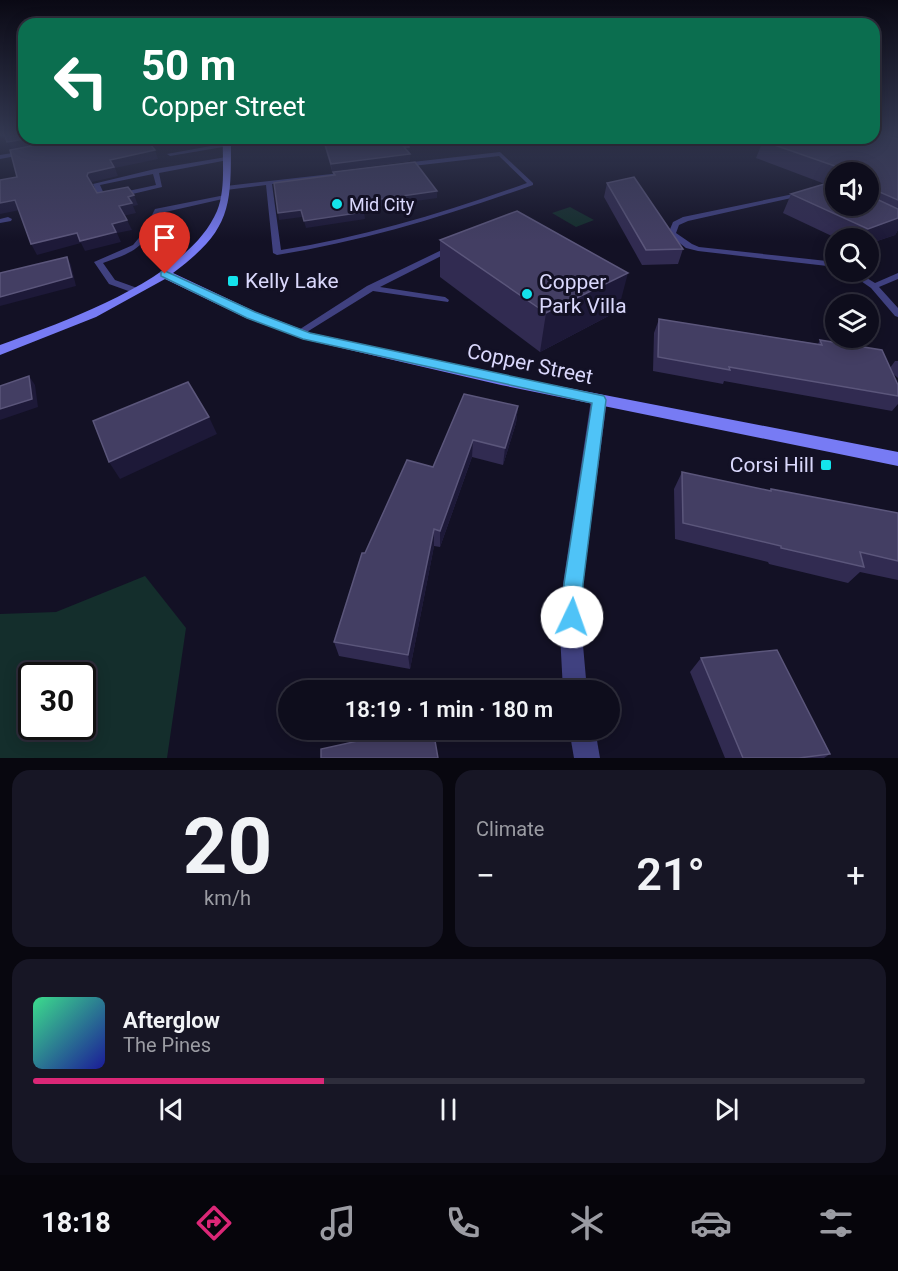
<!DOCTYPE html>
<html lang="en">
<head>
<meta charset="utf-8">
<style>
	body { margin:0; font-family:Roboto,sans-serif; background:#171625; color:#f1f3f6; height:100vh; display:flex; flex-direction:column; font-size:22px; white-space:nowrap }
	* { box-sizing:border-box; margin:0 }
	p { font-size:20px; color:#9b9ca3 }
	.icon { flex:none; width:33px; height:33px; fill:none; stroke:currentColor; stroke-width:2; stroke-linecap:round; stroke-linejoin:round }
	.map { position:relative; height:758px; overflow:hidden }
	.sheet { display:flex; flex-direction:column; gap:12px; padding:12px; background:#08070f; flex:1 }
	.sheet>* { flex:none }
	.top-card { position:absolute; left:18px; top:18px; width:862px; height:126px; border-radius:18px; box-shadow:0 3px 15px #0003,0 0 0 2px #2e2d3b; background:#0b6e4f; color:#fff; overflow:hidden }
	.fabs { position:absolute; left:825px; top:162px; display:grid; gap:12px }
	.fabs a { display:grid; place-items:center; width:54px; height:54px; border-radius:50%; background:#0e0d1c; box-shadow:0 3px 15px #0003,0 0 0 2px #2e2d3b; font-size:30px }
	.speed { position:absolute; left:18px; top:662px; display:flex; gap:12px; font-size:30px; font-weight:700; text-align:center }
	.speed>* { display:grid; place-content:center; width:78px; height:78px; border-radius:50%; background:#0e0d1c; box-shadow:0 3px 15px #0003,0 0 0 2px #2e2d3b; line-height:1 }
	.speed .limit { border:3px solid #111; border-radius:9px; background:#fff; color:#111 }
	.pin { position:absolute; display:grid; place-items:center; width:51px; height:51px; color:#fff; margin:-62px -26px; border-radius:50% 50% 50% 0; rotate:-45deg; box-shadow:0 0 6px #0007 }
	.pin .icon { rotate:45deg }
	.me { position:absolute; width:66px; margin:-33px; rotate:3deg; stroke-linejoin:round; filter:drop-shadow(0 0 4px #0008) }
	.turn { display:flex; align-items:center; gap:21px; height:126px; padding:0 24px; font-size:27px }
	.turn .icon { width:78px; height:78px; stroke-width:2.5 }
	.turn b { display:block; font-size:42px; line-height:51px }
	.big { font-size:45px; font-weight:600; line-height:1.1 }
	.sheet .tile { flex:1; display:flex; flex-direction:column; justify-content:center; gap:9px; min-width:0; padding:0 21px; border-radius:18px; background:#171625 }
	.sheet .dial { align-items:center; gap:0 }
	.dial b { font-size:78px; line-height:1 }
	.song { display:flex; align-items:center; gap:18px }
	.cover { width:72px; height:72px; border-radius:9px; background:linear-gradient(135deg,hsl(150 70% 55%),hsl(240 70% 35%)) }
	.played { height:6px; border-radius:3px; background:linear-gradient(90deg,#db2777 35%,#2e2d3b 35%) }
	.keys { display:flex; justify-content:space-around; direction:ltr }
	.heat { display:flex; justify-content:space-between; align-items:center; font-size:33px; direction:ltr }
	.sheet .tiles { flex:1; display:grid; gap:12px; grid-template-columns:1fr 1fr }
	.tile:last-child { grid-column:span 2 }
	.trip { position:absolute; left:278px; top:680px; width:342px; height:60px; border-radius:30px; background:#0e0d1c; box-shadow:0 3px 15px #0003,0 0 0 2px #2e2d3b; font-weight:600; line-height:60px; text-align:center }
	.tab-bar { display:flex; height:96px; justify-content:space-around; align-items:center; background:#06050b; color:#9b9ca3 }
	.tab-bar .icon { width:42px; height:42px }
	.tab-bar .selected { color:#db2777 }
	.tab-bar b { font-size:27px; color:#f1f3f6 }
	.map>svg:first-child { display:block }
	.green { fill:#142e2c; fill-rule:evenodd }
	.lines { fill:none; stroke-linecap:round; stroke-linejoin:round }
	.lane { fill:#404180; fill-rule:evenodd }
	.street { fill:#404180; fill-rule:evenodd }
	.secondary { fill:#777bf4; fill-rule:evenodd }
	.wall { fill:#312b51; fill-rule:evenodd }
	.shaded-wall { fill:#1d1938 }
	.building { fill:#433e63; stroke:#5b567b; stroke-width:1.5 }
	.route { fill:#4fc3f7; stroke:#337fa1; stroke-width:1.5 }
	.poi-dot { fill:#14e3ec; stroke:#131125; stroke-width:2 }
	.labels { text-anchor:middle; dominant-baseline:central; stroke-width:6; stroke-linejoin:round; paint-order:stroke }
	.far-poi-label { font-size:18px; fill:#dad8fc; stroke:#131125; text-anchor:start }
	.poi-label { font-size:21px; fill:#dad8fc; stroke:#131125; text-anchor:start }
	.street-label { font-size:21px; fill:#dad8fc; stroke:#131125 }
</style>
</head>
<body>
<div class="map">
<svg width="898" height="758" viewBox="0 0 898 758">
	<rect width="100%" height="100%" fill="#131125"/>
	<!-- green -->
	<g class="green">
		<polygon points="570,207 594,220 576,227 552,213"/>
		<path d="M145,576L186,628L167,758H0V614L56,612ZM32,675H82V726H32Z"/>
	</g>
	<g class="lines">
		<!-- lane -->
		<g class="lane">
			<polygon points="659,138 673,140 695,138 672,144"/>
			<polygon points="227,143 229,144 229,146 170,156 167,154"/>
			<polygon points="25,151 28,153 27,154 0,159 0,155"/>
			<path d="M500,152L533,183V185C449,215 365,241 277,255L273,253L266,185L226,190L223,188L226,186L349,172V174L347,175L272,184L281,250C365,237 446,212 527,183L499,156L404,167L401,165L404,163Z"/>
			<path d="M226,157L229,159L228,160L159,173L162,187L103,201L100,199L93,184L155,169ZM153,174L156,185L105,196L100,185Z"/>
			<polygon points="803,192 805,193 805,195 688,221 679,225 676,233 692,244 699,247 836,262 836,267 698,251 686,248 668,234 673,222 683,217"/>
			<path d="M225,195L228,197L227,198L161,213C145,246 138,251 103,263L115,280L140,289V293H134L109,284L94,262L133,245L143,233L155,209Z"/>
			<polygon points="8,217 12,219 11,221 0,223 0,219"/>
			<polygon points="450,246 453,246 457,248 380,287 445,297 449,300 448,302 373,291 302,335 299,336 294,333 367,286"/>
			<polygon points="848,272 857,272 875,283 898,273 898,279 879,287 898,308 898,317 895,316 871,288"/>
		</g>
		<!-- street -->
		<g class="street">
			<polygon points="599,394 605,396 607,400 583,584 582,634 587,690 563,690 560,634 563,584 591,400 593,396"/>
			<polygon points="569,729 595,729 600,758 574,758"/>
		</g>
		<!-- secondary -->
		<path class="secondary" d="M223,138H231C231,207 232,229 173,273L256,312L311,333L501,375L898,452V466L501,385L307,340L246,318L165,279L96,317L0,355V345C66,321 188,279 217,211C226,189 222,161 223,138Z"/>
	</g>
	<!-- wall -->
	<g class="wall">
		<polygon points="322,138 407,138 410,161 332,171"/>
		<polygon points="475,138 525,138 525,141 481,146"/>
		<path d="M898,139V230L895,235L868,244V238H836L783,213L791,194L825,184L756,158L763,141ZM836,172H868V206H836Z"/>
		<polygon points="607,183 683,249 678,264 642,265 604,197"/>
		<polygon points="440,240 618,311 540,352 440,277"/>
		<polygon points="659,319 818,344 820,340 890,368 895,361 898,361 898,378 893,374 898,385 898,404 892,411 724,381 723,384 653,371 654,333"/>
		<polygon points="518,406 516,423 503,465 472,457 440,547 434,546 410,669 339,656 334,642 365,553 433,467"/>
		<polygon points="682,472 769,491 771,489 898,513 898,580 860,572 848,583 769,564 768,562 675,539 674,489"/>
		<polygon points="701,658 830,754 824,758 725,758 690,672"/>
	</g>
	<!-- shaded-wall -->
	<g class="shaded-wall">
		<polygon points="0,135 7,135 8,137 0,138"/>
		<polygon points="31,138 83,138 12,151 7,142"/>
		<polygon points="491,138 525,138 525,141 481,146 481,139"/>
		<polygon points="404,147 409,147 410,153 405,154"/>
		<polygon points="155,150 158,159 115,168 118,176 92,182 91,185 87,176 88,173 110,160"/>
		<polygon points="410,154 410,161 332,171 331,164"/>
		<polygon points="437,191 437,198 360,209 360,202"/>
		<polygon points="134,195 138,205 133,206 136,213 123,216 119,206 128,197"/>
		<polygon points="15,200 20,210 0,214 0,203"/>
		<polygon points="301,210 302,217 279,220 278,213"/>
		<polygon points="364,212 365,219 306,228 304,221"/>
		<polygon points="898,214 898,230 895,235 868,244 868,238 862,238 868,229"/>
		<polygon points="127,220 132,230 117,233 121,242 85,251 81,243 37,255 31,244"/>
		<polygon points="67,257 71,265 76,286 0,306 0,297"/>
		<polygon points="628,273 618,311 540,352 546,313"/>
		<polygon points="29,376 35,385 38,407 0,420 0,409"/>
		<polygon points="518,406 516,423 503,465 505,448"/>
		<polygon points="209,417 217,434 120,479 109,462"/>
		<polygon points="473,440 472,457 440,547 440,531"/>
		<polygon points="434,529 434,546 410,669 408,655"/>
	</g>
	<!-- building -->
	<g class="building">
		<polygon points="5,135 24,135 24,138 31,138 7,142"/>
		<polygon points="874,135 884,135 898,139 898,200 868,187 868,172 852,172 763,141 772,138 874,138"/>
		<polygon points="72,138 145,138 155,150 110,160 114,167 88,173 87,176 97,193 128,187 134,195 128,197 132,203 119,206 127,220 112,224 116,232 80,241 77,233 31,244 15,200 0,203 0,180 17,177 10,150"/>
		<polygon points="323,138 407,138 409,147 404,147 410,154 331,164"/>
		<polygon points="415,162 437,191 360,202 364,212 304,221 301,210 278,213 274,183 335,175 333,172"/>
		<polygon points="634,177 683,249 646,250 607,183"/>
		<polygon points="831,182 836,183 836,206 868,206 868,195 898,209 898,218 868,229 791,194"/>
		<polygon points="517,211 628,273 546,313 440,240"/>
		<polygon points="67,257 72,277 0,297 0,273"/>
		<polygon points="659,319 822,345 820,340 882,350 898,385 898,396 729,367 730,370 658,357"/>
		<polygon points="29,376 32,399 0,409 0,386"/>
		<polygon points="188,382 209,417 109,462 93,421"/>
		<polygon points="464,394 518,406 505,448 473,440 440,531 434,529 408,655 334,642 362,553 365,553 407,460 433,467"/>
		<polygon points="682,472 771,491 771,489 898,513 898,561 860,552 864,567 781,548 781,546 683,523"/>
		<polygon points="777,650 830,754 799,758 743,758 701,658"/>
		<polygon points="412,729 433,729 438,758 321,758 321,749"/>
	</g>
	<!-- sky -->
	<linearGradient id="sky" x2="0" y2="1"><stop stop-color="#0a0914"/><stop offset="0.56" stop-color="#333851"/><stop offset="1" stop-color="#333851" stop-opacity="0"/></linearGradient>
	<rect width="898" height="241" fill="url(#sky)"/>
	<!-- route -->
	<polygon class="route" points="165,271 255,312 310,333 604,396 606,400 583,584 582,617 579,624 572,627 565,624 562,617 564,584 592,403 303,339 247,318 161,276 161,272"/>
	<!-- markers -->
	<g class="poi-dot">
		<circle cx="337" cy="204" r="6"/>
		<rect x="227" y="275" width="12" height="12" rx="3"/>
		<circle cx="527" cy="294" r="6"/>
		<rect x="820" y="459" width="12" height="12" rx="3"/>
	</g>
	<g class="labels">
		<!-- far-poi labels -->
		<g class="far-poi-label">
			<text x="349" y="204">Mid City</text>
		</g>
		<!-- poi labels -->
		<g class="poi-label">
			<text x="245" y="281">Kelly Lake</text>
			<text x="539" y="282">Copper<tspan x="539" dy="24">Park Villa</tspan></text>
			<text x="814" y="465" text-anchor="end">Corsi Hill</text>
		</g>
		<!-- street labels -->
		<g class="street-label">
			<text transform="translate(530 364) rotate(12)">Copper Street</text>
		</g>
	</g>
</svg>
<div class="fabs">
<a><svg class="icon" aria-label="sound" viewBox="0 0 24 24"><path d="M4 9h4l5-4v14l-5-4H4zM17 9q2 3 0 6"/></svg></a>
<a><svg class="icon" aria-label="search" viewBox="0 0 24 24"><circle cx="10" cy="10" r="6"/><path d="M15 15l6 6"/></svg></a>
<a><svg class="icon" aria-label="layers" viewBox="0 0 24 24"><path d="M12 4l9 5-9 5-9-5zM3 14l9 5 9-5"/></svg></a>
</div>
<div class="speed"><div class="limit">30</div></div>
<div class="pin" style="left:165px;top:274px;background:#d93025"><svg class="icon" aria-label="arrive" viewBox="0 0 24 24"><path d="M6 21V4h12l-3 4 3 4H6"/></svg></div>
<svg class="me" style="left:572px;top:617px" viewBox="-20 -20 40 40"><circle r="19" fill="#fff"/><path d="M0-13L10 11 0 6-10 11z" fill="#4fc3f7"/></svg>
<div class="trip">18:19 · 1 min · 180 m</div>
<div class="top-card">
<div class="turn"><svg class="icon" aria-label="left" viewBox="0 0 24 24"><path d="M17 20v-9H6M10 6l-5 5 5 5"/></svg><div><b>50 m</b>Copper Street</div></div>
</div>
</div>
<section class="sheet">
<div class="tiles">
<div class="tile dial"><b>20</b><p>km/h</p></div>
<div class="tile"><p>Climate</p>
<div class="heat"><a>−</a><b class="big">21°</b><a>+</a></div>
</div>
<div class="tile">
<div class="song"><i class="cover"></i><div><b>Afterglow</b><p>The Pines</p></div></div>
<div class="played"></div>
<div class="keys"><svg class="icon" aria-label="previous" viewBox="0 0 24 24"><path d="M18 5L8 12l10 7zM5 5v14"/></svg><svg class="icon" aria-label="pause" viewBox="0 0 24 24"><path d="M8 5v14M16 5v14"/></svg><svg class="icon" aria-label="next" viewBox="0 0 24 24"><path d="M6 5l10 7-10 7zM19 5v14"/></svg></div>
</div>
</div>
</section>
<nav class="tab-bar">
<b>18:18</b>
<svg class="icon selected" aria-label="directions" viewBox="0 0 24 24"><path d="M12 3l9 9-9 9-9-9zM9 14v-3h6M13 9l2 2-2 2"/></svg>
<svg class="icon" aria-label="music" viewBox="0 0 24 24"><path d="M9 18V5l10-2v13"/><circle cx="6" cy="18" r="3"/><circle cx="16" cy="16" r="3"/></svg>
<svg class="icon" aria-label="phone" viewBox="0 0 24 24"><path d="M5 4h4l2 5-3 2q2 4 5 5l2-3 5 2v4C11 20 4 13 5 4z"/></svg>
<svg class="icon" aria-label="climate" viewBox="0 0 24 24"><path d="M12 3v18M4 7l16 10M4 17L20 7"/></svg>
<svg class="icon" aria-label="car" viewBox="0 0 24 24"><path d="M5 17H2v-5l4-1 3-4h7l3 4 3 1v5h-3M9 17h6M6 11h13"/><circle cx="7" cy="17" r="2"/><circle cx="17" cy="17" r="2"/></svg>
<svg class="icon" aria-label="filters" viewBox="0 0 24 24"><path d="M4 7h16M4 17h16"/><circle cx="9" cy="7" r="2"/><circle cx="15" cy="17" r="2"/></svg>
</nav>
</body>
</html>
